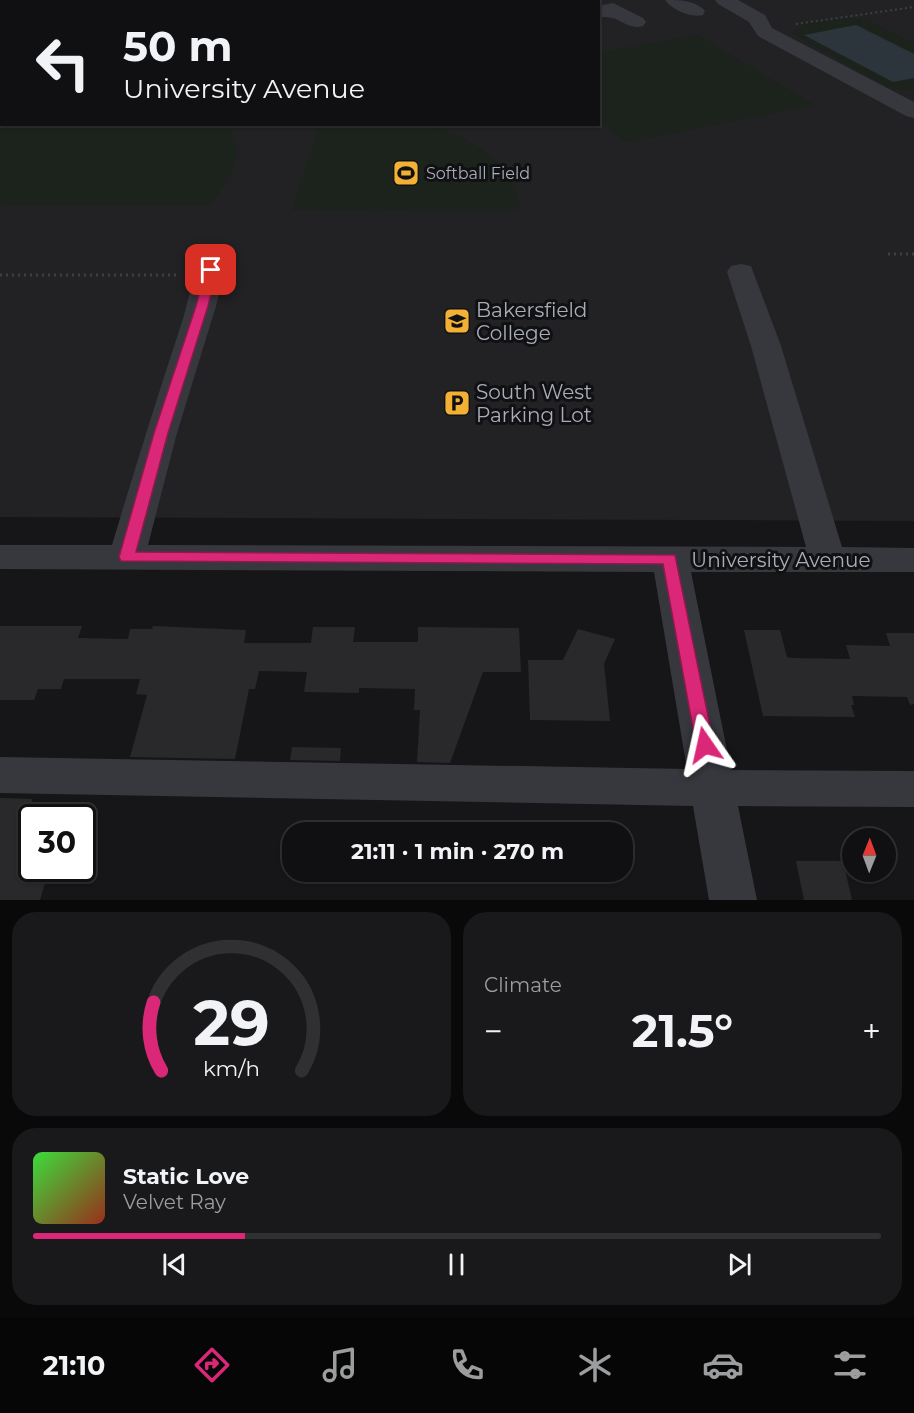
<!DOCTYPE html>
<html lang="en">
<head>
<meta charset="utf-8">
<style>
	body { margin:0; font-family:Montserrat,sans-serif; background:#19191b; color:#f1f3f6; height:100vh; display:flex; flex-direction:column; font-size:22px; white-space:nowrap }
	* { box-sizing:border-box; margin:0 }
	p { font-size:20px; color:#9c9d9f }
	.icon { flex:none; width:33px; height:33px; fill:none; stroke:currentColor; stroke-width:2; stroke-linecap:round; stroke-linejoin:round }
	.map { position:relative; height:900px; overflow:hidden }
	.details { display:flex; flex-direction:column; gap:12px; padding:12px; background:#09090a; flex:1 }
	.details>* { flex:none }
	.hud { position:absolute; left:0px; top:0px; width:600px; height:126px; box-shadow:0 2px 4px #0004,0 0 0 2px #303032; background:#101012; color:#f1f3f6; overflow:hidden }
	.needle { width:39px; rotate:1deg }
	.buttons { position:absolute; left:842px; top:828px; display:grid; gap:12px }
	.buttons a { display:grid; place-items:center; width:54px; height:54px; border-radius:50%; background:#101012; box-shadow:0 2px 4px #0004,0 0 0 2px #303032; font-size:30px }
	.speed { position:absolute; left:18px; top:804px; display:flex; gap:12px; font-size:30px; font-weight:700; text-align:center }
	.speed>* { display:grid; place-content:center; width:78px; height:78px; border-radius:50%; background:#101012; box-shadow:0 2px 4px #0004,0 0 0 2px #303032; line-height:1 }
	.speed .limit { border:3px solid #111; border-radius:9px; background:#fff; color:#111 }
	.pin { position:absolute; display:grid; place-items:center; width:51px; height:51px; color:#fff; margin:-26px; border-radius:12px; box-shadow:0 3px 9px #0006 }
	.me { position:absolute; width:66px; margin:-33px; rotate:349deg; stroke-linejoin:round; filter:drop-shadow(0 0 4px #0008) }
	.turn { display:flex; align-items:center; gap:21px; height:126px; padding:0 24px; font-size:27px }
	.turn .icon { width:78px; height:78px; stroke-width:2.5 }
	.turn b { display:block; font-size:42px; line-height:51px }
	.big { font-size:45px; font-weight:700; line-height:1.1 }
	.details .widget { flex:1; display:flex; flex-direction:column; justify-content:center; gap:9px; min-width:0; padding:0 21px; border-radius:24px; background:#19191b }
	.details .dial { align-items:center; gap:0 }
	.dial svg { height:156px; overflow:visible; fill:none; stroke:#303032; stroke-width:7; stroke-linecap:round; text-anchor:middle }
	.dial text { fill:#f1f3f6; stroke:none }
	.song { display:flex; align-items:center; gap:18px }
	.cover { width:72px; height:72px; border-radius:9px; background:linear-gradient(135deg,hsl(120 70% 55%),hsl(10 70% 35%)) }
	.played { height:6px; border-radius:3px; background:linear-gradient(90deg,#db2777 25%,#303032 25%) }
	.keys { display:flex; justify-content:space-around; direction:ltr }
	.heat { display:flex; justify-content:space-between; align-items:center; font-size:33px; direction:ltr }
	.details .tiles { flex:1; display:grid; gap:12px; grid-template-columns:1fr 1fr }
	.widget:last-child { grid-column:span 2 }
	.trip { position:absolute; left:282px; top:822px; width:351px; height:60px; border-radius:24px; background:#101012; box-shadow:0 2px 4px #0004,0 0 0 2px #303032; font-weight:700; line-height:60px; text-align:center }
	.tab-bar { display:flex; height:96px; justify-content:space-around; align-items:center; background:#060607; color:#9c9d9f }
	.tab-bar .icon { width:42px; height:42px }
	.tab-bar .current { color:#db2777 }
	.tab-bar b { font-size:27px; color:#f1f3f6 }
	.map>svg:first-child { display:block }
	.built { fill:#222225; fill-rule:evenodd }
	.green { fill:#1c231d }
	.water { fill:#2c353c }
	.building { fill:#29292c }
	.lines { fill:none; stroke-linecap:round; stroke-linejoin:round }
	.path-far1 { stroke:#3d3f44; stroke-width:2; stroke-dasharray:2 3; stroke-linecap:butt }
	.path { stroke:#3d3f44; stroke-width:3; stroke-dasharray:2 4; stroke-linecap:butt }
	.minor { fill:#37383d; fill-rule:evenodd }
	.route { fill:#db2777; stroke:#8e194d; stroke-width:1.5 }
	.labels { text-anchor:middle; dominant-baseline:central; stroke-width:6; stroke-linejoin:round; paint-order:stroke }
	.far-poi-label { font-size:16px; fill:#a8adb8; stroke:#111113; text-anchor:start }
	.poi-label { font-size:20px; fill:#a8adb8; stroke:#111113; text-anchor:start }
	.street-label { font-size:20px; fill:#a8adb8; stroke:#111113 }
</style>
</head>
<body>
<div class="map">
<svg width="914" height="900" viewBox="0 0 914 900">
	<rect width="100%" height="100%" fill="#161618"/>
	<!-- built -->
	<path class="built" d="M0,0H914V521L0,517ZM2,2H598V124H2Z"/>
	<!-- green -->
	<g class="green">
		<path d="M844,18L866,19L914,43V90L891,89L791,33C804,20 826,19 844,18Z"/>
		<polygon points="698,35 815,105 626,143 599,122 599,52"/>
		<path d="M0,65L2,124L229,125C247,156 229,182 209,206L0,205Z"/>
		<path d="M320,124C352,124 385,122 416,124C458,128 523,163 519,211L291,210Z"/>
	</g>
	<!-- water -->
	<polygon class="water" points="856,25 914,54 914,78 893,82 804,35"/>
	<!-- building -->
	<g class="building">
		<polygon points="0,626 82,626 78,638 128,639 130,629 152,629 153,626 246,630 244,643 311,643 313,627 355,627 353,642 418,642 418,627 519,628 521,672 483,672 450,763 417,762 420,710 414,710 415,689 359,688 359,693 304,692 307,672 259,671 255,689 249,689 235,759 130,757 147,695 136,694 140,679 64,679 61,689 38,689 34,700 0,700"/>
		<polygon points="578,629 615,639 604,664 610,721 530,720 528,660 563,660"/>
		<polygon points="744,630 780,630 787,657 791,658 850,659 846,645 890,646 886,633 914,633 914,704 910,705 907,697 852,696 854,705 851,705 855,717 763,716"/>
		<polygon points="292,747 341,748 340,761 290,760"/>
		<polygon points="0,798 32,799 32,869 49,869 40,900 0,900"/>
		<polygon points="796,861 843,861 852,900 804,900"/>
	</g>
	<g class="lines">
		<!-- path-far1 -->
		<polyline class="path-far1" points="796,24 914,7"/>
		<!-- path -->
		<g class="path">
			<polyline points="888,254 914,254"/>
			<polyline points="0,275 179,275"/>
		</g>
		<!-- minor -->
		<g class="minor">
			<polygon points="520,0 540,0 541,2 521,2"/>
			<polygon points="562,0 589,0 561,2"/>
			<path d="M665,0C680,0 695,0 705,11L703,15C691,18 672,10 665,0Z"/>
			<polygon points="715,0 738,0 765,15 772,28 914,102 914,118 906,116 758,36 749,22 718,4"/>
			<path d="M613,3L643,18L646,22L643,26C624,31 620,13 598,18V6Z"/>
			<path d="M211,262L221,264L225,270L216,306L177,433L148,545L806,547L751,346L727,272L731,266L741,264L751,266L781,346L842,547L914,548V572H691L731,770L914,771V807L738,806L757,900H709L693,806L0,793V757L687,769L654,572L0,569V545H112C134,471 157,398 181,325C188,306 190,281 201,264Z"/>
		</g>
	</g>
	<!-- route -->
	<polygon class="route" points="211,266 217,270 208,306 168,433 136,552 675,555 714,745 712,750 705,752 699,750 696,745 663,564 121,561 119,557 154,433 196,306 205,270"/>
	<!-- icons -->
	<defs>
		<symbol id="stadium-square" viewBox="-11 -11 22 22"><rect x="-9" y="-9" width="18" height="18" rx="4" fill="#f2b134" stroke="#111113"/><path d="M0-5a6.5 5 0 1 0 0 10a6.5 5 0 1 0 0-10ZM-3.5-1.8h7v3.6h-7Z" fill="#111"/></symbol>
		<symbol id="university-square" viewBox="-11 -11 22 22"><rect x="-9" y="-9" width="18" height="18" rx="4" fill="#f2b134" stroke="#111113"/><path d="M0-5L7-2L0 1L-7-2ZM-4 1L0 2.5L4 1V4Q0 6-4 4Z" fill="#111"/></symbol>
		<symbol id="parking-square" viewBox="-11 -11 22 22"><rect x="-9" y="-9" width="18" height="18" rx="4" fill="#f2b134" stroke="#111113"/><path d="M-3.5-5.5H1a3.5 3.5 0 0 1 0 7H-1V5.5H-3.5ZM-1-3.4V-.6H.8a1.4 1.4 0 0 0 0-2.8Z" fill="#111"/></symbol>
	</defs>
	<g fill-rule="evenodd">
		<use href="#stadium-square" x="391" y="158" width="30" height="30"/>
		<use href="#university-square" x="442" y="306" width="30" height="30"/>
		<use href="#parking-square" x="442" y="388" width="30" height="30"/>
	</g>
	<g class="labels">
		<!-- far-poi labels -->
		<g class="far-poi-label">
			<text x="426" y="173">Softball Field</text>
		</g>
		<!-- poi labels -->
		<g class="poi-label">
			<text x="476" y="310">Bakersfield<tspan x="476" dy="23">College</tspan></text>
			<text x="476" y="392">South West<tspan x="476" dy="23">Parking Lot</tspan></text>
		</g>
		<!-- street labels -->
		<g class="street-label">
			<text x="781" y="560">University Avenue</text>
		</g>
	</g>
</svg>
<div class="buttons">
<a><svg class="needle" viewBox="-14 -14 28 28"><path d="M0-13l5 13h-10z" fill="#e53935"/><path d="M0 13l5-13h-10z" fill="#9c9d9f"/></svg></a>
</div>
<div class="speed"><div class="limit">30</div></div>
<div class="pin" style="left:211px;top:270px;background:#d93025"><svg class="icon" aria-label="arrive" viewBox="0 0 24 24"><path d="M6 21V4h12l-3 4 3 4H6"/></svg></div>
<svg class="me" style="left:705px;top:745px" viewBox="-20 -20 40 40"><path d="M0-17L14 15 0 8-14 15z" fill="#db2777" stroke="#fff" stroke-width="4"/></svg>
<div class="trip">21:11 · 1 min · 270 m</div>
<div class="hud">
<div class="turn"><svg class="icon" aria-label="left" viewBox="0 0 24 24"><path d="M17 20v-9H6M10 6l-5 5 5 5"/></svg><div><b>50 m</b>University Avenue</div></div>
</div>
</div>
<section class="details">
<div class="tiles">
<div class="widget dial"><svg viewBox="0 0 100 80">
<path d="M14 69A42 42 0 1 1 86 69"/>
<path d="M14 69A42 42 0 0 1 10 34" stroke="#db2777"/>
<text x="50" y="56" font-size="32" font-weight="700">29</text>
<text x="50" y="72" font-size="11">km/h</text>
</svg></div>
<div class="widget"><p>Climate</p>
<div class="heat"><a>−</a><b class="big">21.5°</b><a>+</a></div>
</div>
<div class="widget">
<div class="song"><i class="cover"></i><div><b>Static Love</b><p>Velvet Ray</p></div></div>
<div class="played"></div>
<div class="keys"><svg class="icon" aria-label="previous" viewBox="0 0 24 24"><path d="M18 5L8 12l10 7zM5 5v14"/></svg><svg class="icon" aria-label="pause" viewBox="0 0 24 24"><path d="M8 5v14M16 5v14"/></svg><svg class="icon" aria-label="next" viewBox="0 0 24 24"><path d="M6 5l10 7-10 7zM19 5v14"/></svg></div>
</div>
</div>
</section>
<nav class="tab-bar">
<b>21:10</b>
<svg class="icon current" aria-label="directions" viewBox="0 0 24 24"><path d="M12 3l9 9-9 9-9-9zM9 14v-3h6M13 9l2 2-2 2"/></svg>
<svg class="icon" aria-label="music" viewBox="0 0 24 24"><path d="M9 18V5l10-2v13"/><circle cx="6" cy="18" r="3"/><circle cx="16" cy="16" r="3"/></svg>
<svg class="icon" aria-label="phone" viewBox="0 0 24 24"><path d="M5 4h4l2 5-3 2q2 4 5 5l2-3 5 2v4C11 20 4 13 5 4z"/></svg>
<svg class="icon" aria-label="climate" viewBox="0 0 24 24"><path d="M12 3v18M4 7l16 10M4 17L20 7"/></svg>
<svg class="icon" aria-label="car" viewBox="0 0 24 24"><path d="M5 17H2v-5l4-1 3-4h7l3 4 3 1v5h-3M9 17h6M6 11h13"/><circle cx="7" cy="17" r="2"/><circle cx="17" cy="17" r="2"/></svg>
<svg class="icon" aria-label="filters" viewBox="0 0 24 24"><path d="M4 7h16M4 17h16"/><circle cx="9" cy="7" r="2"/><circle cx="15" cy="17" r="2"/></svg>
</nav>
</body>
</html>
